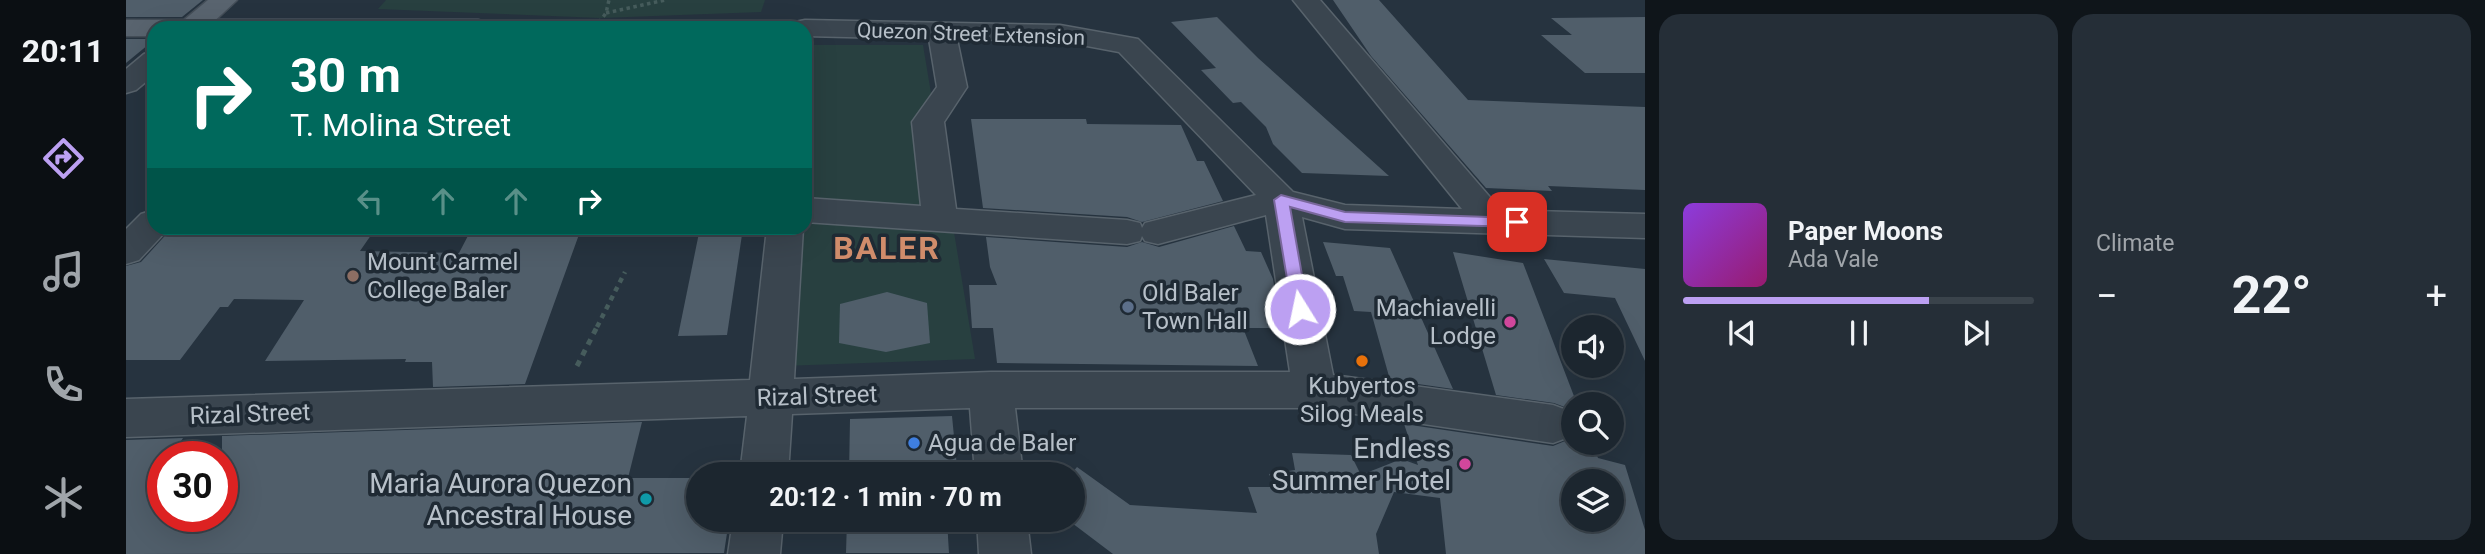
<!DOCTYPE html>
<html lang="en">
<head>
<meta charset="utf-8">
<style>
	body { margin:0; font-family:Roboto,sans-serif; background:#252e37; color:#f1f3f6; height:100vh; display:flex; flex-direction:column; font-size:26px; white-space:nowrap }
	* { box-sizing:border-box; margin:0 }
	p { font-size:23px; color:#a0a5aa }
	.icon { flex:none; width:38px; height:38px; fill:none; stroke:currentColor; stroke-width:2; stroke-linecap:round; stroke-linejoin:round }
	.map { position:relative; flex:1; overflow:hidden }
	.sheet { display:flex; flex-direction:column; gap:14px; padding:14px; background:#0f151a; width:840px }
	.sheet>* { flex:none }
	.hud { position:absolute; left:21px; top:21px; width:665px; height:214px; border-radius:21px; box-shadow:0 7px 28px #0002,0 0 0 2px #3a434b; background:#00695c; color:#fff; overflow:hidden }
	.tools { position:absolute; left:1435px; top:315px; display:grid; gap:14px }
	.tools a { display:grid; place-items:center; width:63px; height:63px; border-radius:50%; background:#1c262f; box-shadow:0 7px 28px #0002,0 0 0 2px #3a434b; font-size:35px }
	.speed { position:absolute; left:21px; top:441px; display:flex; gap:14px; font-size:35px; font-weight:700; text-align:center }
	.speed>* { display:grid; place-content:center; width:91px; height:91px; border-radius:50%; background:#1c262f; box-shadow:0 7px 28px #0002,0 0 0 2px #3a434b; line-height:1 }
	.speed .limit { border:10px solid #d22; background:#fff; color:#111 }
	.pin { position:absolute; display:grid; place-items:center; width:60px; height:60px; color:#fff; margin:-30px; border-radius:14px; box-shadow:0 4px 10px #0006 }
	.me { position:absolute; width:77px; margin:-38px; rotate:350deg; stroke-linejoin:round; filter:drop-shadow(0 0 5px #0008) }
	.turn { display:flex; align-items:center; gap:24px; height:147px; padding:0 28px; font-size:32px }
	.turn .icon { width:91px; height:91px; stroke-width:2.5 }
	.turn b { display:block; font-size:49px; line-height:60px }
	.lanes { display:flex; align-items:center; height:66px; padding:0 28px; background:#0003; justify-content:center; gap:35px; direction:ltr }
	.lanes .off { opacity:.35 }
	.big { font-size:52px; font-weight:700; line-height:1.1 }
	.sheet .tile { flex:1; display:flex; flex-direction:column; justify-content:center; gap:10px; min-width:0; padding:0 24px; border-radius:21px; background:#252e37 }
	.song { display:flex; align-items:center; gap:21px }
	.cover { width:84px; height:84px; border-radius:10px; background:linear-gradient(135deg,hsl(270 70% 55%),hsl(320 70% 35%)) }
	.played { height:7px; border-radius:4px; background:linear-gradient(90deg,#bca0f2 70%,#3a434b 70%) }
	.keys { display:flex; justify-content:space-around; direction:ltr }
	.heat { display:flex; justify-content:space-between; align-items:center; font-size:38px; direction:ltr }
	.sheet .tiles { flex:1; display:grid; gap:14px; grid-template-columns:repeat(2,1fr) }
	.trip { position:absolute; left:560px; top:462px; width:399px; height:70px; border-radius:35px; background:#1c262f; box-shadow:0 7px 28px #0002,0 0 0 2px #3a434b; font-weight:700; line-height:70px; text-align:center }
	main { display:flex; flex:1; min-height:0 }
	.menu { display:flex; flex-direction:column; width:126px; justify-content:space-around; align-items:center; background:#0b0f13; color:#a0a5aa }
	.menu .icon { width:49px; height:49px }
	.menu .active { color:#bca0f2 }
	.menu b { font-size:32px; color:#f1f3f6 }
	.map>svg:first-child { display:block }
	.green { fill:#284040 }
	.building { fill:#505e6a; fill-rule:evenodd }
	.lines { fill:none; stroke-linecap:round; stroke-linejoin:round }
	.minor-casing { stroke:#58636c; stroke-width:3 }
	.major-casing { stroke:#444e58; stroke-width:3 }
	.path-far2 { stroke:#465c5c; stroke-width:3.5; stroke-dasharray:3.5 3.5; stroke-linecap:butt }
	.path-far1 { stroke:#465c5c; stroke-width:4.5; stroke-dasharray:5 5; stroke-linecap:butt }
	.path { stroke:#465c5c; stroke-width:5; stroke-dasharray:6 6; stroke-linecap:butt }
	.minor { fill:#3a454f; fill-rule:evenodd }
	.major { fill:#59646f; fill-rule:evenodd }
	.route { fill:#bca0f2; stroke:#7a689d; stroke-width:2 }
	.education-dot { fill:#8d6e63; stroke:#1f2a34; stroke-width:2.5 }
	.service-dot { fill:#5c6f8a; stroke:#1f2a34; stroke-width:2.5 }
	.hotel-dot { fill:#d1479c; stroke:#1f2a34; stroke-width:2.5 }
	.food-dot { fill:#e8710a; stroke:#1f2a34; stroke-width:2.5 }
	.shop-dot { fill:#3f7fe0; stroke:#1f2a34; stroke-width:2.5 }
	.culture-dot { fill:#0f9aa8; stroke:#1f2a34; stroke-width:2.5 }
	.labels { text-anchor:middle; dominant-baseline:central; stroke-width:7; stroke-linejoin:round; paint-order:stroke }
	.far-street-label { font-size:21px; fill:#b7c0c9; stroke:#1f2a34 }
	.poi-label { font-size:24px; fill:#b7c0c9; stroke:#1f2a34; text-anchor:start }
	.street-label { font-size:24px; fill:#b7c0c9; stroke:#1f2a34 }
	.near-poi-label { font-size:28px; fill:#b7c0c9; stroke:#1f2a34; text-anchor:end }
	.district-label { font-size:32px; font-weight:bold; letter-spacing:2px; fill:#d08c6b; stroke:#1f2a34 }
</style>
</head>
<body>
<main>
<nav class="menu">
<b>20:11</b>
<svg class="icon active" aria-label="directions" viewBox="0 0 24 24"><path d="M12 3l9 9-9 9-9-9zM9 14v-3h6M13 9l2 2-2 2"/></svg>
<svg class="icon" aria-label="music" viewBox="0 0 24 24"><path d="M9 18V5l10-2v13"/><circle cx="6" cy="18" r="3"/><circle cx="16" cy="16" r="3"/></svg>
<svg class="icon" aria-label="phone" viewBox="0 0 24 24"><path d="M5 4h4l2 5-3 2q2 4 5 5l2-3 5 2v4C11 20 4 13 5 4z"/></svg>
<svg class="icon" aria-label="climate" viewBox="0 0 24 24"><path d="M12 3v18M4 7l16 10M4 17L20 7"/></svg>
</nav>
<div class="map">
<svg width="1519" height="554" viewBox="0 0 1519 554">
	<rect width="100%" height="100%" fill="#26333f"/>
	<!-- green -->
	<g class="green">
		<polygon points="260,0 639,0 635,12 475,18 252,9"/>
		<polygon points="679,45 797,45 849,359 630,367 645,228 679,228"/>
	</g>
	<!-- building -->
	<g class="building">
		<polygon points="0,0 77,0 56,17 0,17"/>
		<polygon points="1207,0 1253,0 1342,100 1519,107 1519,190 1422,186 1426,191 1360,188 1245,56"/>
		<polygon points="1091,17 1132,58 1263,176 1176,173 1147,144 1140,127 1115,102 1107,103 1075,70 1090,68 1045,22"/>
		<polygon points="1519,17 1519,73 1459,73 1415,35 1446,35 1425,18"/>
		<polygon points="0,39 28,39 28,40 0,63"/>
		<polygon points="845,119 960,119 961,124 1055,125 1071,161 1078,161 1097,201 1016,222 1001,217 857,208"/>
		<polygon points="1108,226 1120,251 1135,252 1147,279 1155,328 1117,328 1132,366 871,363 867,328 846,328 843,285 871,285 864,267 860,237 1001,247 1016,242 1033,247"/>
		<polygon points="46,228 250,228 234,251 333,253 345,230 455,229 399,384 307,387 306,362 279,362 280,359 139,361 178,300 108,299 102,307 94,307 54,360 0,360 0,266 15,262"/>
		<polygon points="574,228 617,228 601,335 552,336"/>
		<polygon points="1197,242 1264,248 1327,389 1264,380 1245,312 1228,311 1217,276 1210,276"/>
		<polygon points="1327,252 1397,263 1451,404 1447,404 1447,414 1444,409 1428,403 1370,395"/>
		<polygon points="1418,259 1519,269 1519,361 1489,298 1438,293"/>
		<polygon points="761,292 801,303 804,343 760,352 713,343 714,304"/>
		<polygon points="826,416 831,467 817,468 817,474 723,474 724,419"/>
		<polygon points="516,422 502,478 572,478 572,520 603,520 598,553 0,554 0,440 57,438 45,457 37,457 37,516 96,516 96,436"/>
		<path d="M1278,424L1427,446L1444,439L1447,430V443H1466L1472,458L1499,465L1519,530V554H1320L1314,498L1268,492L1250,534L1253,554H987L942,520H947L945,474L951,467L1004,505L1131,513L1122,487H1149L1143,474L1169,470L1166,453L1225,455L1235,475L1283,456L1281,461L1292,465ZM1447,481H1486V520H1447Z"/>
		<polygon points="721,520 821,520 823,553 720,553"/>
	</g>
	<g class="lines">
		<defs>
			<g id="minor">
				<path d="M1167,0H1194L1375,210L1519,214V238L1219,229L1176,217L1207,375L1427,405L1443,411L1447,419L1443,437L1427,443L1188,408H889L897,474H849L844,408L666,414L662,474H614L621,416L0,437V399L624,380L641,228H677L668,379L865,372H1164L1140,215L1032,244L1019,241L1016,236L1014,241L1001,244L679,222V198L795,206L786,122L811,87L803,39L679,36V28H665L669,22L679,20L934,25L1012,39L1167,192L1219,205L1336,209ZM831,39L934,41L993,52L1130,195L1019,223L1016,228L1014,223L1001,220L830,209L818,122L841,87Z"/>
				<polygon points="65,20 352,20 362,22 366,28 51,28 55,22"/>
				<polygon points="28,51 28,75 10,90 0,93 0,69 18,54"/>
				<polygon points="28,210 28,228 43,228 13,260 0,264 0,229 15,214"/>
				<polygon points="607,520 657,520 654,554 602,554"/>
				<polygon points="851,520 901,520 905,554 853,554"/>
			</g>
			<polygon id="major" points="82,0 111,0 81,28 28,28 28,36 0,36 0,20 58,20"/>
		</defs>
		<!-- minor casing -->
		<use href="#minor" class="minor-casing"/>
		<!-- major casing -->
		<use href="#major" class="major-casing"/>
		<!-- path-far2 -->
		<g class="path-far2">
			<polyline points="480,13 539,0"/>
			<polyline points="469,28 480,13 483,0"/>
		</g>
		<!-- path-far1 -->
		<polyline class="path-far1" points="471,327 499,272"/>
		<!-- path -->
		<polyline class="path" points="451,366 472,325"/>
		<!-- minor -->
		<use href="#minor" class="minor"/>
		<!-- major -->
		<use href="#major" class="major"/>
	</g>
	<!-- route -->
	<polygon class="route" points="1155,195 1219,212 1391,218 1399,222 1391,227 1219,222 1164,207 1182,309 1174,315 1166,309 1148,200"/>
	<!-- markers -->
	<circle class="education-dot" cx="227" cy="276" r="7"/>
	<circle class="service-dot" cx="1002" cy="307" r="7"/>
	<g class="hotel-dot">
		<circle cx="1384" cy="322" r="7"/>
		<circle cx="1339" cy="464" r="7"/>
	</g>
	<circle class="food-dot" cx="1236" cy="361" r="7"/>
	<circle class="shop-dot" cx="788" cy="443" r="7"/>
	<circle class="culture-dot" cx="520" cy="499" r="7"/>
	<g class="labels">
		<!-- far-street labels -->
		<g class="far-street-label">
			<text transform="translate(845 34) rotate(2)">Quezon Street Extension</text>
		</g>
		<!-- poi labels -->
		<g class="poi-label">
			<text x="241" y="262">Mount Carmel<tspan x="241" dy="28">College Baler</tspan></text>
			<text x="1016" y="293">Old Baler<tspan x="1016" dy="28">Town Hall</tspan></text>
			<text x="1370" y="308" text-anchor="end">Machiavelli<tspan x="1370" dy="28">Lodge</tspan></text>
			<text x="1236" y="386" text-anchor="middle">Kubyertos<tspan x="1236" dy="28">Silog Meals</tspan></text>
			<text x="802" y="443">Agua de Baler</text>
		</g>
		<!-- street labels -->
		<g class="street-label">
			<text transform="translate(691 396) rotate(-2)">Rizal Street</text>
			<text transform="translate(124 414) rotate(-2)">Rizal Street</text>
		</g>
		<!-- near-poi labels -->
		<g class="near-poi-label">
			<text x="1325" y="448">Endless<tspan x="1325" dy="32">Summer Hotel</tspan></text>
			<text x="506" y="483">Maria Aurora Quezon<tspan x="506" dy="32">Ancestral House</tspan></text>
		</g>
		<!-- district labels -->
		<g class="district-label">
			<text x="761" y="248">BALER</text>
		</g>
	</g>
</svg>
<div class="tools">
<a><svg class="icon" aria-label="sound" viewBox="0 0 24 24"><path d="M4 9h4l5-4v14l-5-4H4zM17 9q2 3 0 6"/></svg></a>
<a><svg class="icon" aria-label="search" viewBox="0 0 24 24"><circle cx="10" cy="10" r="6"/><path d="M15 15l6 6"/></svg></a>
<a><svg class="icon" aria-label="layers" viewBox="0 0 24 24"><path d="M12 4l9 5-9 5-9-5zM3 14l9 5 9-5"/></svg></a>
</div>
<div class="speed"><div class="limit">30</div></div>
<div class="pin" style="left:1391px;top:222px;background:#d93025"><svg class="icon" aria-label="arrive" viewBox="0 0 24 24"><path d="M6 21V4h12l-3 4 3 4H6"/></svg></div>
<svg class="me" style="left:1174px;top:309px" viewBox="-20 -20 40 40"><circle r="17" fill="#bca0f2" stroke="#fff" stroke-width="3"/><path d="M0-11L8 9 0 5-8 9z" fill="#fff"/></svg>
<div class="trip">20:12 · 1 min · 70 m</div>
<div class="hud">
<div class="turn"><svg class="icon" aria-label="right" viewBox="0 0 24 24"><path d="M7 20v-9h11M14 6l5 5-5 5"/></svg><div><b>30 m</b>T. Molina Street</div></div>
<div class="lanes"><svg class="icon off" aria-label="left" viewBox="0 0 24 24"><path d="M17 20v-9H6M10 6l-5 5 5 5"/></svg><svg class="icon off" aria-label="ahead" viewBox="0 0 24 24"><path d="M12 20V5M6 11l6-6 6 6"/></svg><svg class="icon off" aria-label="ahead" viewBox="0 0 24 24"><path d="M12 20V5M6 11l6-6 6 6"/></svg><svg class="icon" aria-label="right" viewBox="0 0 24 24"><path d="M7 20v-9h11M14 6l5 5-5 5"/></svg></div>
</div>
</div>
<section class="sheet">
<div class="tiles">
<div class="tile">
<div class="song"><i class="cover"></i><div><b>Paper Moons</b><p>Ada Vale</p></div></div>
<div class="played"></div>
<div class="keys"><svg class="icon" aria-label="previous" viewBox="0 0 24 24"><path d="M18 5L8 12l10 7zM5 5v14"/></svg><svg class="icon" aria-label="pause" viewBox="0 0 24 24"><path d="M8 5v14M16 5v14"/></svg><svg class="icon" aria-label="next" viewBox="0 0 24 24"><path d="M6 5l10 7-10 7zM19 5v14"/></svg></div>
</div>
<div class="tile"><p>Climate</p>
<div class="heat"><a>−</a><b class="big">22°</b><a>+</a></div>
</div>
</div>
</section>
</main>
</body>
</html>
